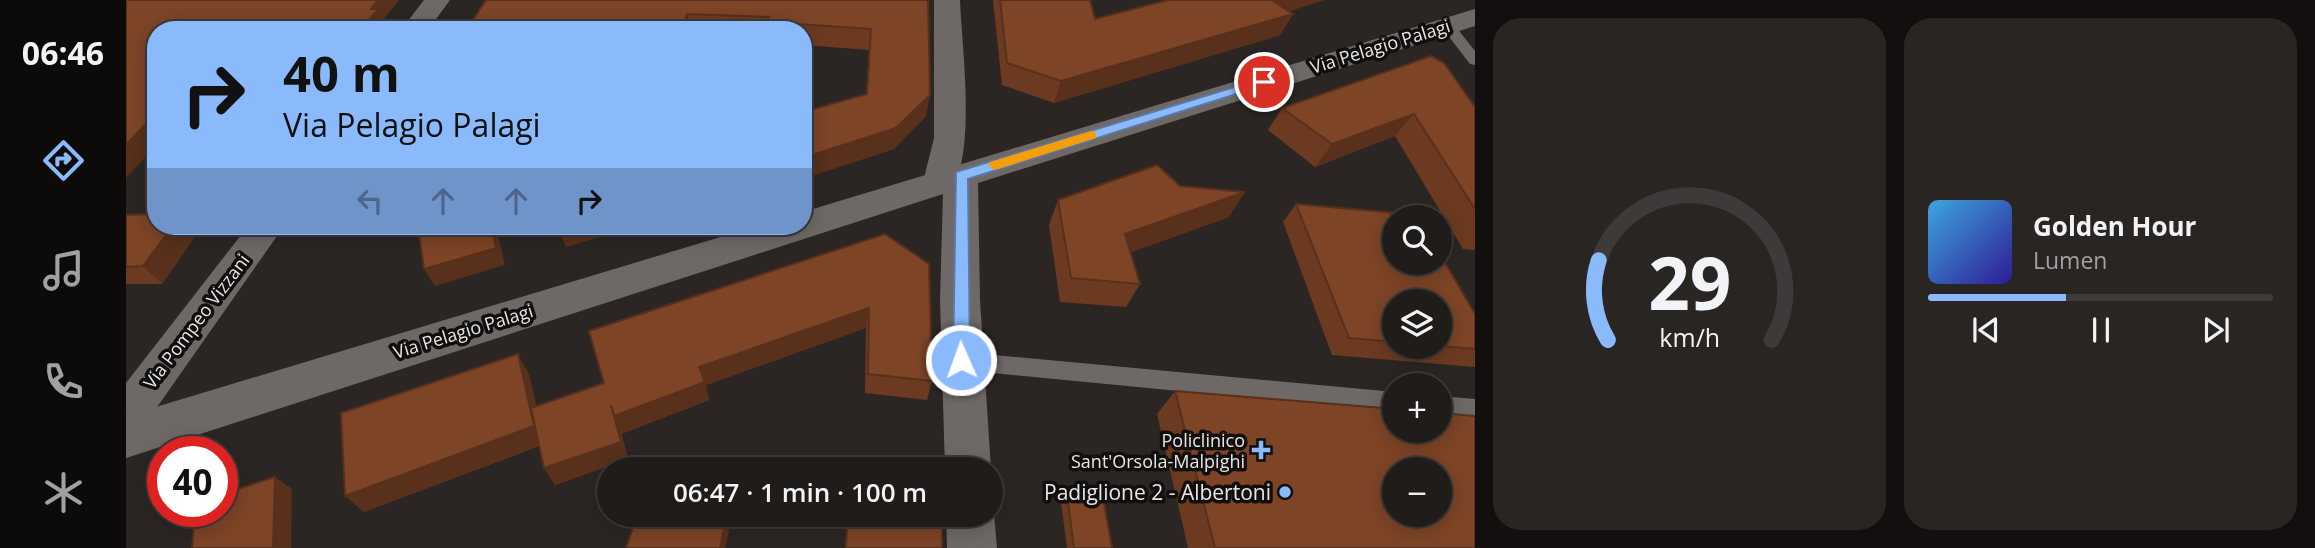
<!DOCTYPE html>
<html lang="en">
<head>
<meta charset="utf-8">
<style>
	body { margin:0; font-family:"Open Sans",sans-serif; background:#282523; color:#f1f3f6; height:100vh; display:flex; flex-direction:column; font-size:26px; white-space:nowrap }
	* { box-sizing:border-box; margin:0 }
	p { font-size:23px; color:#a2a1a2 }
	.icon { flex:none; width:38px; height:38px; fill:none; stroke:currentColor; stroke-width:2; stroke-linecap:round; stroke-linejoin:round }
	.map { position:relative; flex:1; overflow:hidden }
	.sheet { display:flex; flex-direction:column; gap:18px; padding:18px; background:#120f0e; width:840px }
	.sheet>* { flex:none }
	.hud { position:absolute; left:21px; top:21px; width:665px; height:214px; border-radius:28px; box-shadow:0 4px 18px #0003,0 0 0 2px #3d3a39; background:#8abafc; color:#111; overflow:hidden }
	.buttons { position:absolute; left:1256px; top:205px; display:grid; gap:14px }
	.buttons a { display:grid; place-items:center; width:70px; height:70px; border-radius:50%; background:#201c1a; box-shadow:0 4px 18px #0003,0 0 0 2px #3d3a39; font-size:35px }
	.speed { position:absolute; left:21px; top:436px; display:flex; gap:14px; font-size:35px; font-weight:700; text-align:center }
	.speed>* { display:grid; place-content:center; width:91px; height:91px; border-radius:50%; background:#201c1a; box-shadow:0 4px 18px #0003,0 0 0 2px #3d3a39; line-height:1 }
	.speed .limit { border:10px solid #d22; background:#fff; color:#111 }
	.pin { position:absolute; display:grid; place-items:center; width:60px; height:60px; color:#fff; margin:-30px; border:4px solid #fff; border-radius:50%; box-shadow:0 2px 7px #0007 }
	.me { position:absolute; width:77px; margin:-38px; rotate:358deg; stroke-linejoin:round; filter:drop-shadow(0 0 5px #0008) }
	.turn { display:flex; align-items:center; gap:24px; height:147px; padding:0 21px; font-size:32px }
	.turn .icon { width:91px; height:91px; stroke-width:2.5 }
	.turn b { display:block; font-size:49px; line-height:60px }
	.lanes { display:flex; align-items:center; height:66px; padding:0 21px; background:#0003; justify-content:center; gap:35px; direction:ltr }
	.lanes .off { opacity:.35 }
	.sheet .tile { flex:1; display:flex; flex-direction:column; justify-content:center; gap:10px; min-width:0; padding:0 24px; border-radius:28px; background:#282523 }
	.sheet .dial { align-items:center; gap:0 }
	.dial svg { height:182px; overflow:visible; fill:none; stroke:#3d3a39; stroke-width:7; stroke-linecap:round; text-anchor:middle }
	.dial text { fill:#f1f3f6; stroke:none }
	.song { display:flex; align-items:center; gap:21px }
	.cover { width:84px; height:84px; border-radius:10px; background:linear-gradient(135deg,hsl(200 70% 55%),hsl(250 70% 35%)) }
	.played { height:7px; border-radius:4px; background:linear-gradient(90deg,#8abafc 40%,#3d3a39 40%) }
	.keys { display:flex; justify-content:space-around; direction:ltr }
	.sheet .tiles { flex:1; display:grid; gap:18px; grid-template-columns:repeat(2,1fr) }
	.trip { position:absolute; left:471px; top:457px; width:406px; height:70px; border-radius:35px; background:#201c1a; box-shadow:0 4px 18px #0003,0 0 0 2px #3d3a39; font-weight:600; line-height:70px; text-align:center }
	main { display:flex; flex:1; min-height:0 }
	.menu { display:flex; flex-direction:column; width:126px; justify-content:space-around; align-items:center; background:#0d0b0a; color:#a2a1a2 }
	.menu .icon { width:49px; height:49px }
	.menu .current { color:#8abafc }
	.menu b { font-size:32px; color:#f1f3f6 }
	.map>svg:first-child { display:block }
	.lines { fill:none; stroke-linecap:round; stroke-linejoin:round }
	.service { fill:#6e6966; fill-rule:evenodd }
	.minor { fill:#6e6966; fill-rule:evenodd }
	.tertiary { fill:#6e6966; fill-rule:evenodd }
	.wall { fill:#6c3a21; fill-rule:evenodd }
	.shaded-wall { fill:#58301b }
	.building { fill:#7d4426; stroke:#58301b; stroke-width:2; fill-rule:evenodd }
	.route { fill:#8abafc; stroke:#5a79a4; stroke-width:2 }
	.slow { fill:#f59e0b }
	.poi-dot { fill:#8abafc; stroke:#110f0e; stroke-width:2.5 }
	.labels { text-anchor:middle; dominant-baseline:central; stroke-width:7; stroke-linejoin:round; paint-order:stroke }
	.street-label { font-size:18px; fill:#e9e5e4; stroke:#110f0e }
	.poi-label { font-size:18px; fill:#e9e5e4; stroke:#110f0e; text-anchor:end }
	.near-poi-label { font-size:21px; fill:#e9e5e4; stroke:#110f0e; text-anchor:end }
</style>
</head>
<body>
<main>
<nav class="menu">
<b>06:46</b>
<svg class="icon current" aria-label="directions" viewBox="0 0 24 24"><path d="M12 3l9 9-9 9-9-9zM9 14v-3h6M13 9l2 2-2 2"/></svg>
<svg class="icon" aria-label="music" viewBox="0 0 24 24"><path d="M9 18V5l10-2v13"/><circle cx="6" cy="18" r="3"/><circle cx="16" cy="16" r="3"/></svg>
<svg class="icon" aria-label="phone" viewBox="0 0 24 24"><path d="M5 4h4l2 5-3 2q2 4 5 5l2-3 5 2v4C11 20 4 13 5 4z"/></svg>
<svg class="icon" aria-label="climate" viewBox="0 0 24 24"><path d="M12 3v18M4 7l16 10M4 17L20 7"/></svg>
</nav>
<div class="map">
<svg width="1349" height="548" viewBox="0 0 1349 548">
	<rect width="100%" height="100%" fill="#2b2623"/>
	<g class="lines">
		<!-- service -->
		<g class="service">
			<polygon points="1321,21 1326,22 1349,51 1349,65 1344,64 1314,25"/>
			<polygon points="835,352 1269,392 1269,412 835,370 828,367 824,361 828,355"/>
			<polygon points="1314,396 1349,399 1349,419 1314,416"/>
		</g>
		<!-- minor -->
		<g class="minor">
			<polygon points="298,0 324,0 302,30 275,30"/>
			<path d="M808,0H834C836,49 850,149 826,190L814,194L802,190L797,182L808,138Z"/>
			<polygon points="122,226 158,226 15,430 0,435 0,383"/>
		</g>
		<!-- tertiary -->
		<g class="tertiary">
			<polygon points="1349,9 1349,26 852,183 854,300 865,469 864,471 819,469 814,300 817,194 0,458 0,416 631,226 677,226 677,212"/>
			<polygon points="864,505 868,514 871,548 821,548 820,514 864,514"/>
		</g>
	</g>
	<!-- wall -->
	<g class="wall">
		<polygon points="802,0 800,116 768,149 685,176 677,164 677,112 740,94 743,50 677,45 677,30 302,30 343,26"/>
		<polygon points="867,0 964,0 969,19 1163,11 1167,14 1154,35 928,103 876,85"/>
		<polygon points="1349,107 1349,250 1337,249 1269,136 1189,167 1142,130 1156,108"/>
		<polygon points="1054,186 1103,217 1005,252 1014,284 1000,307 934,302 923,225 932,200"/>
		<path d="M1170,204L1349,314V367L1206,355L1157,222ZM1269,301L1314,346H1269Z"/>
		<polygon points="0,215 72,232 36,284 0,284"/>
		<polygon points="759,234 806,381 801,400 739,393 740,328 580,385 583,400 495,434 495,432 502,459 429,485 418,468 413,446 238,512 403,374 410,406 478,383"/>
		<polygon points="1049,391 1349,548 1062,548 1031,414"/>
		<polygon points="941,494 986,548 941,548 935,502"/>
		<polygon points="721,514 816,514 816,548 719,548"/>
	</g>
	<!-- shaded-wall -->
	<g class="shaded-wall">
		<polygon points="252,0 273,0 257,20 260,26 257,30 235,30 245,9"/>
		<polygon points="1145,0 1199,0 1133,21"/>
		<polygon points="561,14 564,30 557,30"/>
		<polygon points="1167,14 1154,35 928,103 935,81"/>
		<polygon points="804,95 800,116 768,149 685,176 686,155"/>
		<polygon points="30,113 30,146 0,178 0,145"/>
		<polygon points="1288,114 1269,136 1189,167 1206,144"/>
		<polygon points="1119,192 1103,217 987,259 999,234"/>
		<polygon points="47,226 66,226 72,232 36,284 17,266"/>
		<polygon points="365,226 370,226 379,265 309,286 298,269"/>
		<polygon points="448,226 512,226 440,247 433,230"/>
		<polygon points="743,308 740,328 580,385 583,400 495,434 495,432 502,459 429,485 418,468 485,405 573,367"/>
		<polygon points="392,354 403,374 419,443 238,512 219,496"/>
		<polygon points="149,477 166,489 165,548 147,548"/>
		<polygon points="601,514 605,514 606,519 599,548 594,548"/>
	</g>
	<!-- building -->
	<g class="building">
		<polygon points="0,0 252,0 245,9 252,9 235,30 30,30 30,113 0,145"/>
		<polygon points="360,0 802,0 804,95 770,128 686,155 677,143 677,112 741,94 745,29 641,22 643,17 561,14 557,30 302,30 306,24 343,26"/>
		<polygon points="874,0 964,0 969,19 1042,0 1146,0 1167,14 935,81 881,63"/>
		<polygon points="1305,56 1318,63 1349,107 1349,209 1288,114 1206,144 1156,108"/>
		<polygon points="1031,165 1054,186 1119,192 999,234 1014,284 945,278 932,200"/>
		<polygon points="1170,204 1292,215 1293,217 1269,217 1269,262 1314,262 1314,254 1349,314 1349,349 1314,346 1314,301 1269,301 1269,342 1223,338"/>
		<polygon points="30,214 30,226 47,226 17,266 0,267 0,215"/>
		<polygon points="292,226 365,226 370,248 298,269"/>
		<polygon points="432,226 448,226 433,230"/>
		<polygon points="759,234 803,264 806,381 742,374 743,308 573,367 579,382 488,416 485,405 495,442 418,468 405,408 478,383 463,331"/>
		<polygon points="392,354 408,426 219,496 215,413"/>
		<path d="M1049,391L1269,409V430H1314V413L1349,416V548H1089ZM1269,469H1314V514H1269Z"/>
		<polygon points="149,477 147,548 66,548 69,511 96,511 96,494"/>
		<polygon points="941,494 977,497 986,548 948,548"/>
		<polygon points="512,514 601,514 594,548 500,548"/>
		<polygon points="722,514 816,514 816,548 720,548"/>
	</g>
	<!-- route -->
	<polygon class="route" points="1138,78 1142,79 1142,84 842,179 844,360 841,366 835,368 829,366 827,360 830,172"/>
	<!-- slow -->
	<polygon class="slow" points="965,131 970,132 970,138 869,170 862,165 864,162"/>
	<!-- markers -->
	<g class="poi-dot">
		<path d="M1131.5 439.5h7v7h7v7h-7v7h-7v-7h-7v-7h7z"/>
		<circle cx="1159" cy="492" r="7"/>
	</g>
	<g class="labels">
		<!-- street labels -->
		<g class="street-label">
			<text transform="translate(1254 46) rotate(-17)">Via Pelagio Palagi</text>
			<text transform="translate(70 321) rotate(-53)">Via Pompeo Vizzani</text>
			<text transform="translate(337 331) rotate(-17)">Via Pelagio Palagi</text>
		</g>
		<!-- poi labels -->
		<g class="poi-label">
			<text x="1119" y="440">Policlinico<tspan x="1119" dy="21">Sant'Orsola-Malpighi</tspan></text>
		</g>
		<!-- near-poi labels -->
		<g class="near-poi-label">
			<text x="1145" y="492">Padiglione 2 - Albertoni</text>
		</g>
	</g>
</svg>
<div class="buttons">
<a><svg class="icon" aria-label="search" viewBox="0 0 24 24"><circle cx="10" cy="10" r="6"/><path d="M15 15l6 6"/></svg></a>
<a><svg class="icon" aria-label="layers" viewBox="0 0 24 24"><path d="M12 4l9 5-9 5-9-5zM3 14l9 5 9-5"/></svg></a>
<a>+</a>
<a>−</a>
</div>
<div class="speed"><div class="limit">40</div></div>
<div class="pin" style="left:1138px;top:82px;background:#d93025"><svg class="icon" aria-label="arrive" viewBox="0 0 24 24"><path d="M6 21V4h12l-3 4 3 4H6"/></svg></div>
<svg class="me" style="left:835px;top:360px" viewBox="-20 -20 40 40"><circle r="17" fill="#8abafc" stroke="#fff" stroke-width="3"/><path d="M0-11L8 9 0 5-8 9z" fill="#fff"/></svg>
<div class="trip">06:47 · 1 min · 100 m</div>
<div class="hud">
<div class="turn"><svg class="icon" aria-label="right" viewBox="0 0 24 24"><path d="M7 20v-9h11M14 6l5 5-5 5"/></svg><div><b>40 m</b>Via Pelagio Palagi</div></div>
<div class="lanes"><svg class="icon off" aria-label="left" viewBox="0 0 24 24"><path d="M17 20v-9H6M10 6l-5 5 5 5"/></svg><svg class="icon off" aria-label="ahead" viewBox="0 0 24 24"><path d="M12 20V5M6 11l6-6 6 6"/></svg><svg class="icon off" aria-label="ahead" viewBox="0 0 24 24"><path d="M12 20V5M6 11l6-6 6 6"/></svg><svg class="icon" aria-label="right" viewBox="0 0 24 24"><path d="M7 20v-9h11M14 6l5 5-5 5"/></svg></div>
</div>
</div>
<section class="sheet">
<div class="tiles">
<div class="tile dial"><svg viewBox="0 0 100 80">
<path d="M14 69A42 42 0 1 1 86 69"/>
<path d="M14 69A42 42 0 0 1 10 34" stroke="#8abafc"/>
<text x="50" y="56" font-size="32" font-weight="700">29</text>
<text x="50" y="72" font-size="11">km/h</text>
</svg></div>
<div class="tile">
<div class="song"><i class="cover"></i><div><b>Golden Hour</b><p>Lumen</p></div></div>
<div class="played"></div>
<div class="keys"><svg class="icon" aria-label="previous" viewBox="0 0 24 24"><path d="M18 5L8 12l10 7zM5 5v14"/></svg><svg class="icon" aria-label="pause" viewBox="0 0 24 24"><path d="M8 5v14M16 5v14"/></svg><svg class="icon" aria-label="next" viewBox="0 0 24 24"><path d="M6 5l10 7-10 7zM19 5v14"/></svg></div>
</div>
</div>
</section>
</main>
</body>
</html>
